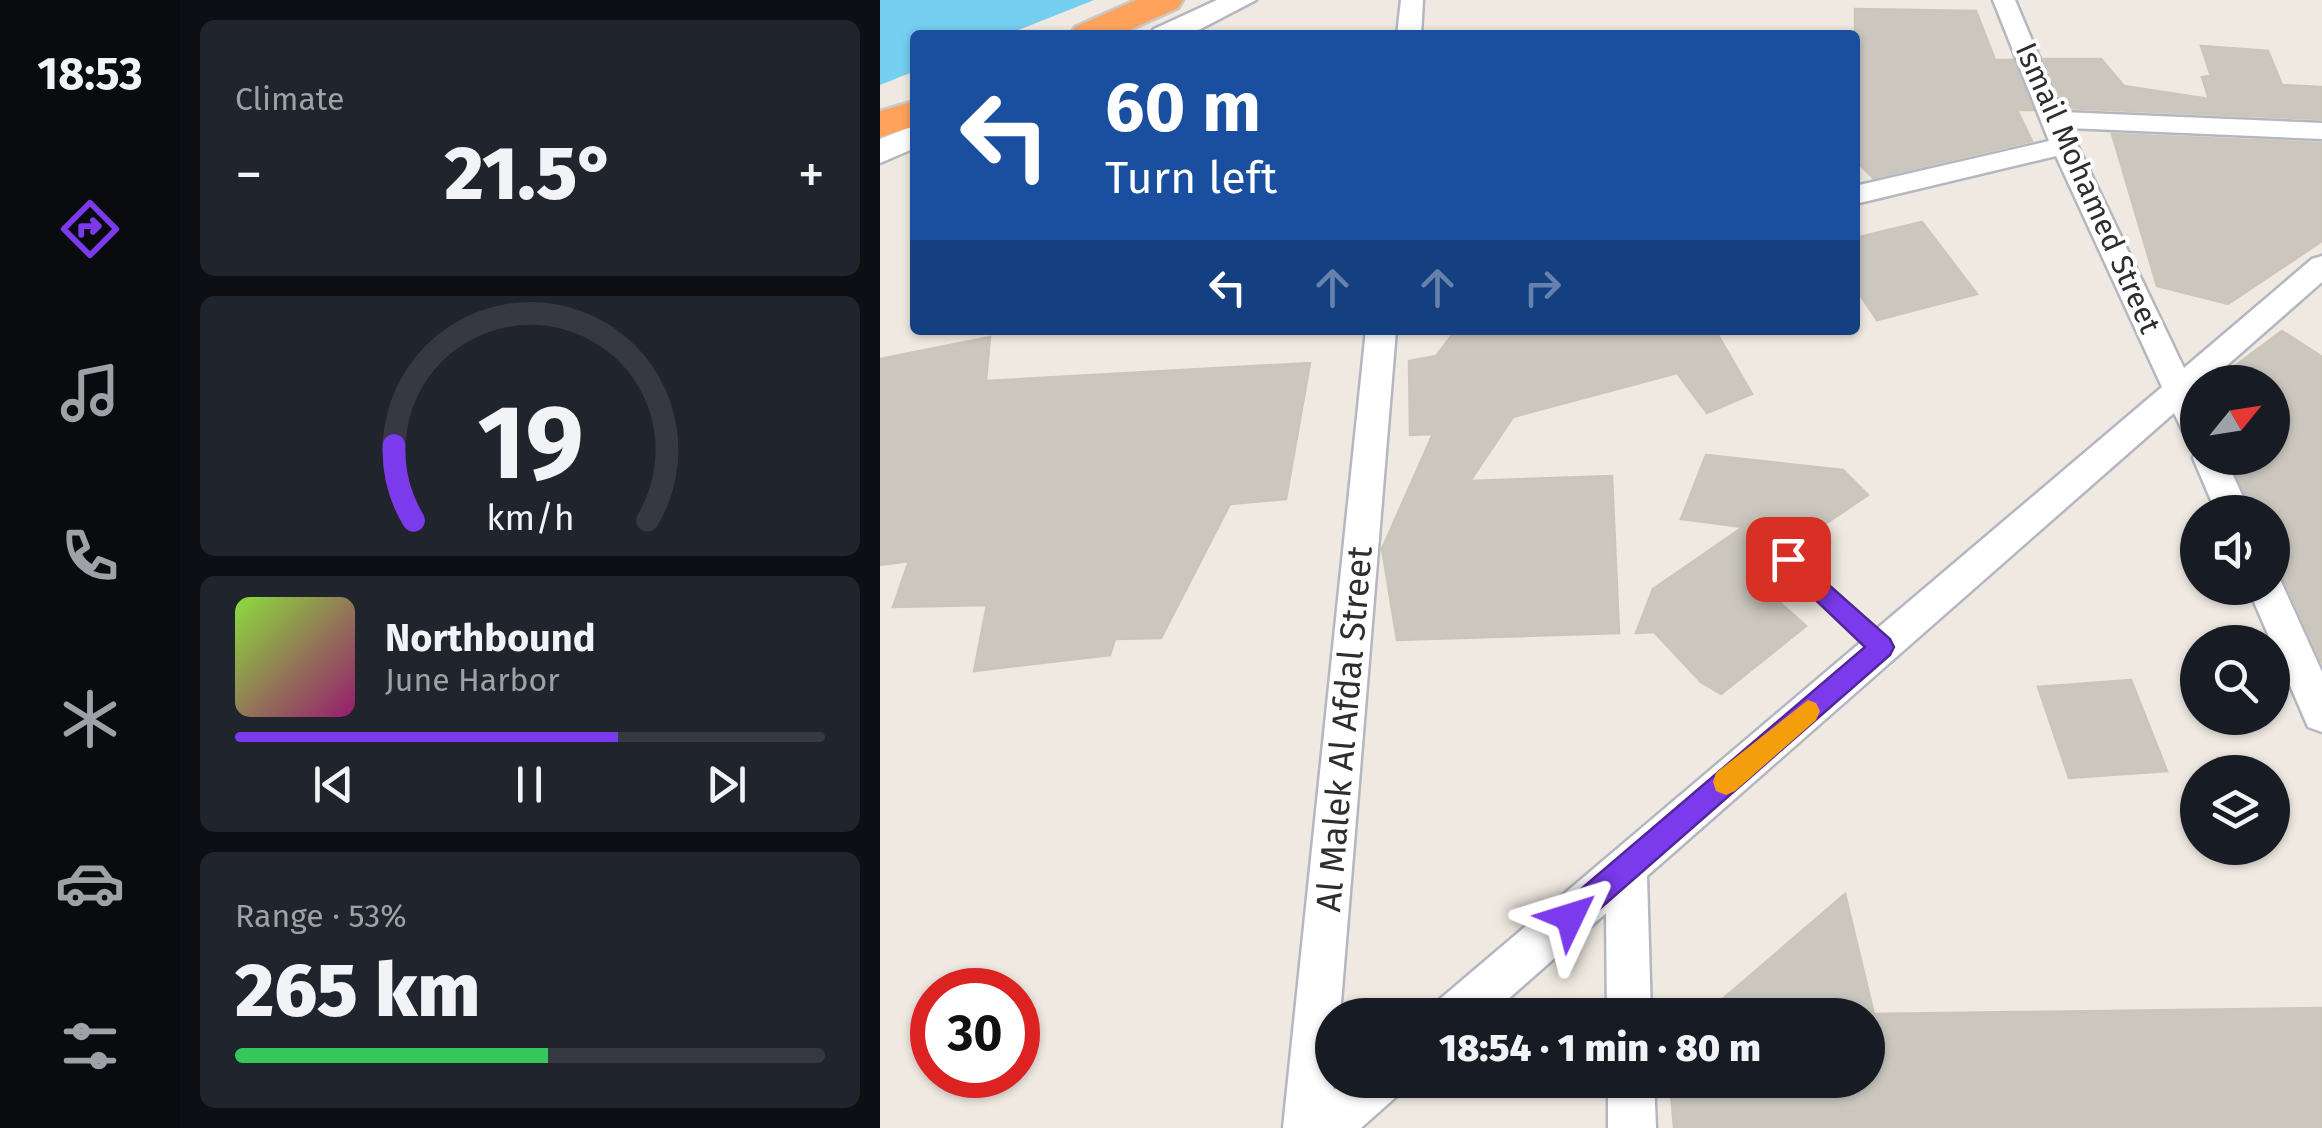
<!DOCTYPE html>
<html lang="en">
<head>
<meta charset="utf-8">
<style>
	body { margin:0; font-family:"Fira Sans",sans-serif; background:#20242c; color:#f1f3f6; height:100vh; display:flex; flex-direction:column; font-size:38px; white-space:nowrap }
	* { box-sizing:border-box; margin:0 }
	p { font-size:32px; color:#9ea1a6 }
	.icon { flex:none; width:55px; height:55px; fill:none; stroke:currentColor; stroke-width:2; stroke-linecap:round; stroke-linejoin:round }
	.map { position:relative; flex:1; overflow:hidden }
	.sheet { display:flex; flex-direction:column; gap:20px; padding:20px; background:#0d0f14; width:700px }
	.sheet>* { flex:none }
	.top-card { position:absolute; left:30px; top:30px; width:950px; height:305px; border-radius:10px; box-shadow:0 2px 8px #0004; background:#1a4fa0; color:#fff; overflow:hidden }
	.needle { width:65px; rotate:60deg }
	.controls { position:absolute; left:1300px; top:365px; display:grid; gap:20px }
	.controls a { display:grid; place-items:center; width:110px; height:110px; border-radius:50%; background:#171b24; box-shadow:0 2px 8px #0004; font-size:50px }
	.speed { position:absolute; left:30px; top:968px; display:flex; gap:20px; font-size:50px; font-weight:700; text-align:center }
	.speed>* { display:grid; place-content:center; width:130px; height:130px; border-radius:50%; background:#171b24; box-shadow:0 2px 8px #0004; line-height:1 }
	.speed .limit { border:15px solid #d22; background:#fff; color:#111 }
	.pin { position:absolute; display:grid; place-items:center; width:85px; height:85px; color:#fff; margin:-42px; border-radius:20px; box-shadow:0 5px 15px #0006 }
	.me { position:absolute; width:110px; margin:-55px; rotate:49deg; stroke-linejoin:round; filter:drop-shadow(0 0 8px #0008) }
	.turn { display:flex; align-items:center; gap:35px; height:210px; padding:0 30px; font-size:45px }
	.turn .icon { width:130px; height:130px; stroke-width:2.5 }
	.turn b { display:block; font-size:70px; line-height:85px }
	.lanes { display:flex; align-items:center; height:95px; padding:0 30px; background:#0003; justify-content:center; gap:50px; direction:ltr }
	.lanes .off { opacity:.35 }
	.big { font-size:75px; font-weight:800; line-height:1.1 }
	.sheet .card { flex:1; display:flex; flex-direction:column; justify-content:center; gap:15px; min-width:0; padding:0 35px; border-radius:15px; background:#20242c }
	.sheet .dial { align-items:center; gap:0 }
	.dial svg { height:260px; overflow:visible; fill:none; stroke:#363941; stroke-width:7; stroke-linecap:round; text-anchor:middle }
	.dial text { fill:#f1f3f6; stroke:none }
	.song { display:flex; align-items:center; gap:30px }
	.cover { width:120px; height:120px; border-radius:15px; background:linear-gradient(135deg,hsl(90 70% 55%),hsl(320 70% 35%)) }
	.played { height:10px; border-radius:5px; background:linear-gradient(90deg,#7c3aed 65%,#363941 65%) }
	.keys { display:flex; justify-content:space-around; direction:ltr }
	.heat { display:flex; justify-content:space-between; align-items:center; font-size:55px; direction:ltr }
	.charge { height:15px; border-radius:8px; background:linear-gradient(90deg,#34c759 53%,#363941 0) }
	.trip { position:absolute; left:435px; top:998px; width:570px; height:100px; border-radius:50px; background:#171b24; box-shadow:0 2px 8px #0004; font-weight:800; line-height:100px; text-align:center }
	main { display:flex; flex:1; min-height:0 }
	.tabs { display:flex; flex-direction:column; width:180px; justify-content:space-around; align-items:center; background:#090b0e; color:#9ea1a6 }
	.tabs .icon { width:70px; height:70px }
	.tabs .active { color:#7c3aed }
	.tabs b { font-size:45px; color:#f1f3f6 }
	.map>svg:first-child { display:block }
	.water { fill:#75cff0 }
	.building { fill:#cbc7bf; stroke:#cbc5ba; stroke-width:2.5 }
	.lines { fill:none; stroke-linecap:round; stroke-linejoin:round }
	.service-casing { stroke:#b4b7c1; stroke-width:4 }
	.minor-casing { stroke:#b4b7c1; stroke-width:5 }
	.tertiary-casing { stroke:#b4b7c1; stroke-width:5 }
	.motorway-casing { stroke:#c9c9c9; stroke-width:5 }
	.service { fill:#fff; fill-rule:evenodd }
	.minor { fill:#fff; fill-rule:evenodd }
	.tertiary { fill:#fff; fill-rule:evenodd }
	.motorway { fill:#ffa35c; fill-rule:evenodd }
	.route { fill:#7c3aed; stroke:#51269a; stroke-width:2.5 }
	.slow { fill:#f59e0b }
	.labels { text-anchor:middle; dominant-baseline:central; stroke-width:8; stroke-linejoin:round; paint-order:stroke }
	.far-street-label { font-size:30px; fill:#2e2e2e; stroke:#fff }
	.street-label { font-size:35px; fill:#2e2e2e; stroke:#fff }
</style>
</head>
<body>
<main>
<nav class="tabs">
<b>18:53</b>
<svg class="icon active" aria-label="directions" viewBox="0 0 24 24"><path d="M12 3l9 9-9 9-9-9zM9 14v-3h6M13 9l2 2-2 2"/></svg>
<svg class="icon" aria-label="music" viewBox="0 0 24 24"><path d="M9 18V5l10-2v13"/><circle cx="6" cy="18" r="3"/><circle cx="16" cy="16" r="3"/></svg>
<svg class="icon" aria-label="phone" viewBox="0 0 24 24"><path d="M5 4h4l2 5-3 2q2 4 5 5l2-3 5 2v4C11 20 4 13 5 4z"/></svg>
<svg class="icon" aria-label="climate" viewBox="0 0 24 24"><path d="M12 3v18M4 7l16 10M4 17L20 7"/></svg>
<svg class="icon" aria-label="car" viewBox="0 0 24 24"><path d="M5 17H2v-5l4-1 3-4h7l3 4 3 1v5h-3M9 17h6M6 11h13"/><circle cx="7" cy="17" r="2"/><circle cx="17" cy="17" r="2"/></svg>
<svg class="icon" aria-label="filters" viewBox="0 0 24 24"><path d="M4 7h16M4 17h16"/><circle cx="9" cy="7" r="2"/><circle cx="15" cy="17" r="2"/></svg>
</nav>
<section class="sheet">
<div class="card"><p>Climate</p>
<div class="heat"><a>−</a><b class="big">21.5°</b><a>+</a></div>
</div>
<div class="card dial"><svg viewBox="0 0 100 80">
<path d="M14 69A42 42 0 1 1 86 69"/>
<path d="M14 69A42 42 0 0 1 8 46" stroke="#7c3aed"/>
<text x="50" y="56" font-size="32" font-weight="700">19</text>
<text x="50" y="72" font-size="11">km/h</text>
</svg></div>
<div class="card">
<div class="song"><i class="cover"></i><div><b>Northbound</b><p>June Harbor</p></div></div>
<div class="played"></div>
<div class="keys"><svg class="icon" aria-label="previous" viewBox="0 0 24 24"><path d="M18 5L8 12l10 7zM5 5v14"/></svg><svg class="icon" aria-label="pause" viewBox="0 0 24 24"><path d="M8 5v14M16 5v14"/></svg><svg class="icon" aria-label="next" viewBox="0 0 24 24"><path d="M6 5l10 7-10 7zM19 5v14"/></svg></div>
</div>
<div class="card"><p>Range · 53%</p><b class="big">265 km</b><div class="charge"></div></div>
</section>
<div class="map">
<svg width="1442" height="1128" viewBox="0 0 1442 1128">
	<rect width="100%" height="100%" fill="#efe9e1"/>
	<!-- water -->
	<polygon class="water" points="0,0 214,0 126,35 35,35 35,71 0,85"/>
	<!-- building -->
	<g class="building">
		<polygon points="975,9 1096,11 1115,60 1133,60 1153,110 1137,110 1152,141 993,178 975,160"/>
		<polygon points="1321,46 1388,51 1402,85 1442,87 1442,119 1185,108 1164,59 1221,59 1244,86 1329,99 1322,77 1331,76"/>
		<polygon points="1232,134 1442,143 1442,241 1348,304 1277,286"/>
		<polygon points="1042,222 1097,294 997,320 975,287 975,238"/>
		<polygon points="576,330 835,330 872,394 827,413 797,373 633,417 590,481 732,476 739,633 517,640 502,549 553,434 530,435 529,361 556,356"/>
		<polygon points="1402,331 1442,357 1442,663 1402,575 1392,572 1392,512 1374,512 1349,458 1392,458 1392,382 1333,382"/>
		<polygon points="110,337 106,381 430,363 406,499 350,504 281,638 235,639 230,655 94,671 107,605 13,607 29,561 0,565 0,359"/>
		<polygon points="826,455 963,470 988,495 880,568 889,578 879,584 926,626 841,694 821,682 774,632 756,633 773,589 863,527 801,519"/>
		<polygon points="1251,680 1287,771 1189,778 1158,687"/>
		<polygon points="965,894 994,1014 1442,1008 1442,1128 794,1128 790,1080 988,1080 988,1015 824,1015"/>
	</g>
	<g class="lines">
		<defs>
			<polygon id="service" points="908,552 914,554 1009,641 1011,647 1009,653 1002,655 995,653 902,564 899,559 902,554"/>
			<g id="minor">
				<polygon points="521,0 543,0 541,35 517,35"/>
				<polygon points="1113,0 1135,0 1182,112 1442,123 1442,139 1189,128 1304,368 1432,259 1442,256 1442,282 1328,382 1318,382 1318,443 1307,440 1294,413 767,876 771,1015 727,1015 726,913 610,1015 554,1015 560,999 1282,387 1176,156 975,204 975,186 1169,141"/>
				<polygon points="486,330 516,330 460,1015 452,1015 452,1080 454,1090 465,1080 524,1080 517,1096 481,1128 403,1128"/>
				<polygon points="1317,449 1318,458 1345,458 1370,512 1336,512 1313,458"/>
				<polygon points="1392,575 1399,577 1442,672 1442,732 1428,727 1368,588 1392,588"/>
				<polygon points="728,1080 774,1080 776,1128 728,1128"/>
			</g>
			<g id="tertiary">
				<polygon points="337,0 376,0 309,35 270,35 274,29"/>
				<polygon points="35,125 35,148 0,163 0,139"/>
			</g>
			<g id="motorway">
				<polygon points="256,0 303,0 298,8 238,35 190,35 195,27"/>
				<polygon points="35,101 35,126 0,137 0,111"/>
			</g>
		</defs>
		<!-- service casing -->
		<use href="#service" class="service-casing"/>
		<!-- minor casing -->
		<use href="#minor" class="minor-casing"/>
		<!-- tertiary casing -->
		<use href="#tertiary" class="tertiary-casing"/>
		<!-- motorway casing -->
		<use href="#motorway" class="motorway-casing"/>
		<!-- service -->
		<use href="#service" class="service"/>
		<!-- minor -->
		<use href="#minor" class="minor"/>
		<!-- tertiary -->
		<use href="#tertiary" class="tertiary"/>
		<!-- motorway -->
		<use href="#motorway" class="motorway"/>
	</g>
	<!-- route -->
	<polygon class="route" points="908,549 1010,639 1014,647 1010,655 699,927 690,931 680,927 676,917 680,907 985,647 900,566 900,552"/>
	<!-- slow -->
	<polygon class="slow" points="928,700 936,703 940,711 936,720 855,791 846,795 836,791 833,782 836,773"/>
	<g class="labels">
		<!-- far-street labels -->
		<g class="far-street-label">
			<text transform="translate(1208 188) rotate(66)">Ismail Mohamed Street</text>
		</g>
		<!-- street labels -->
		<g class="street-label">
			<text transform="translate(464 729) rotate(-85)">Al Malek Al Afdal Street</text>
		</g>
	</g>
</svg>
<div class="controls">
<a><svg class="needle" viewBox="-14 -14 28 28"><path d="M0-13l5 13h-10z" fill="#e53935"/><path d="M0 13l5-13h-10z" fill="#9ea1a6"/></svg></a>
<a><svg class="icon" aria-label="sound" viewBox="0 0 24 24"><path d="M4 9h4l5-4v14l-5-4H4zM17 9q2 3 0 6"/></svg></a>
<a><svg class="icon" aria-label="search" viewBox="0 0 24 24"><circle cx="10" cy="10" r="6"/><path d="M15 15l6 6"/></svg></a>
<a><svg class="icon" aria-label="layers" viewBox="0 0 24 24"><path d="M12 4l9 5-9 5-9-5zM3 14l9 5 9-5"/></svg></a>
</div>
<div class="speed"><div class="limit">30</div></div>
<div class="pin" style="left:908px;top:559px;background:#d93025"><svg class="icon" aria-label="arrive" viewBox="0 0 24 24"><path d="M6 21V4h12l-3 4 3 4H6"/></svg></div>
<svg class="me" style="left:690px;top:917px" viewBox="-20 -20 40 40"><path d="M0-17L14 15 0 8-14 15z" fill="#7c3aed" stroke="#fff" stroke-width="4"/></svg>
<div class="trip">18:54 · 1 min · 80 m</div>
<div class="top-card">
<div class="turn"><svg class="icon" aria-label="left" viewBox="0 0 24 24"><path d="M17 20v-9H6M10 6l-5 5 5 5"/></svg><div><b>60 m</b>Turn left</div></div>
<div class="lanes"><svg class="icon" aria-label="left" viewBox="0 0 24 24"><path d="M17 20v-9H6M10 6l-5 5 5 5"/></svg><svg class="icon off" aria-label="ahead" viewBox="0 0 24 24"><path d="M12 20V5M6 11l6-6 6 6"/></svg><svg class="icon off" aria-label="ahead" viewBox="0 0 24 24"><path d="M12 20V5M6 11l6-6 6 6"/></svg><svg class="icon off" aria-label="right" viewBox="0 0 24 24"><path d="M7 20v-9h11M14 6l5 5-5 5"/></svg></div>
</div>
</div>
</main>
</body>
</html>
